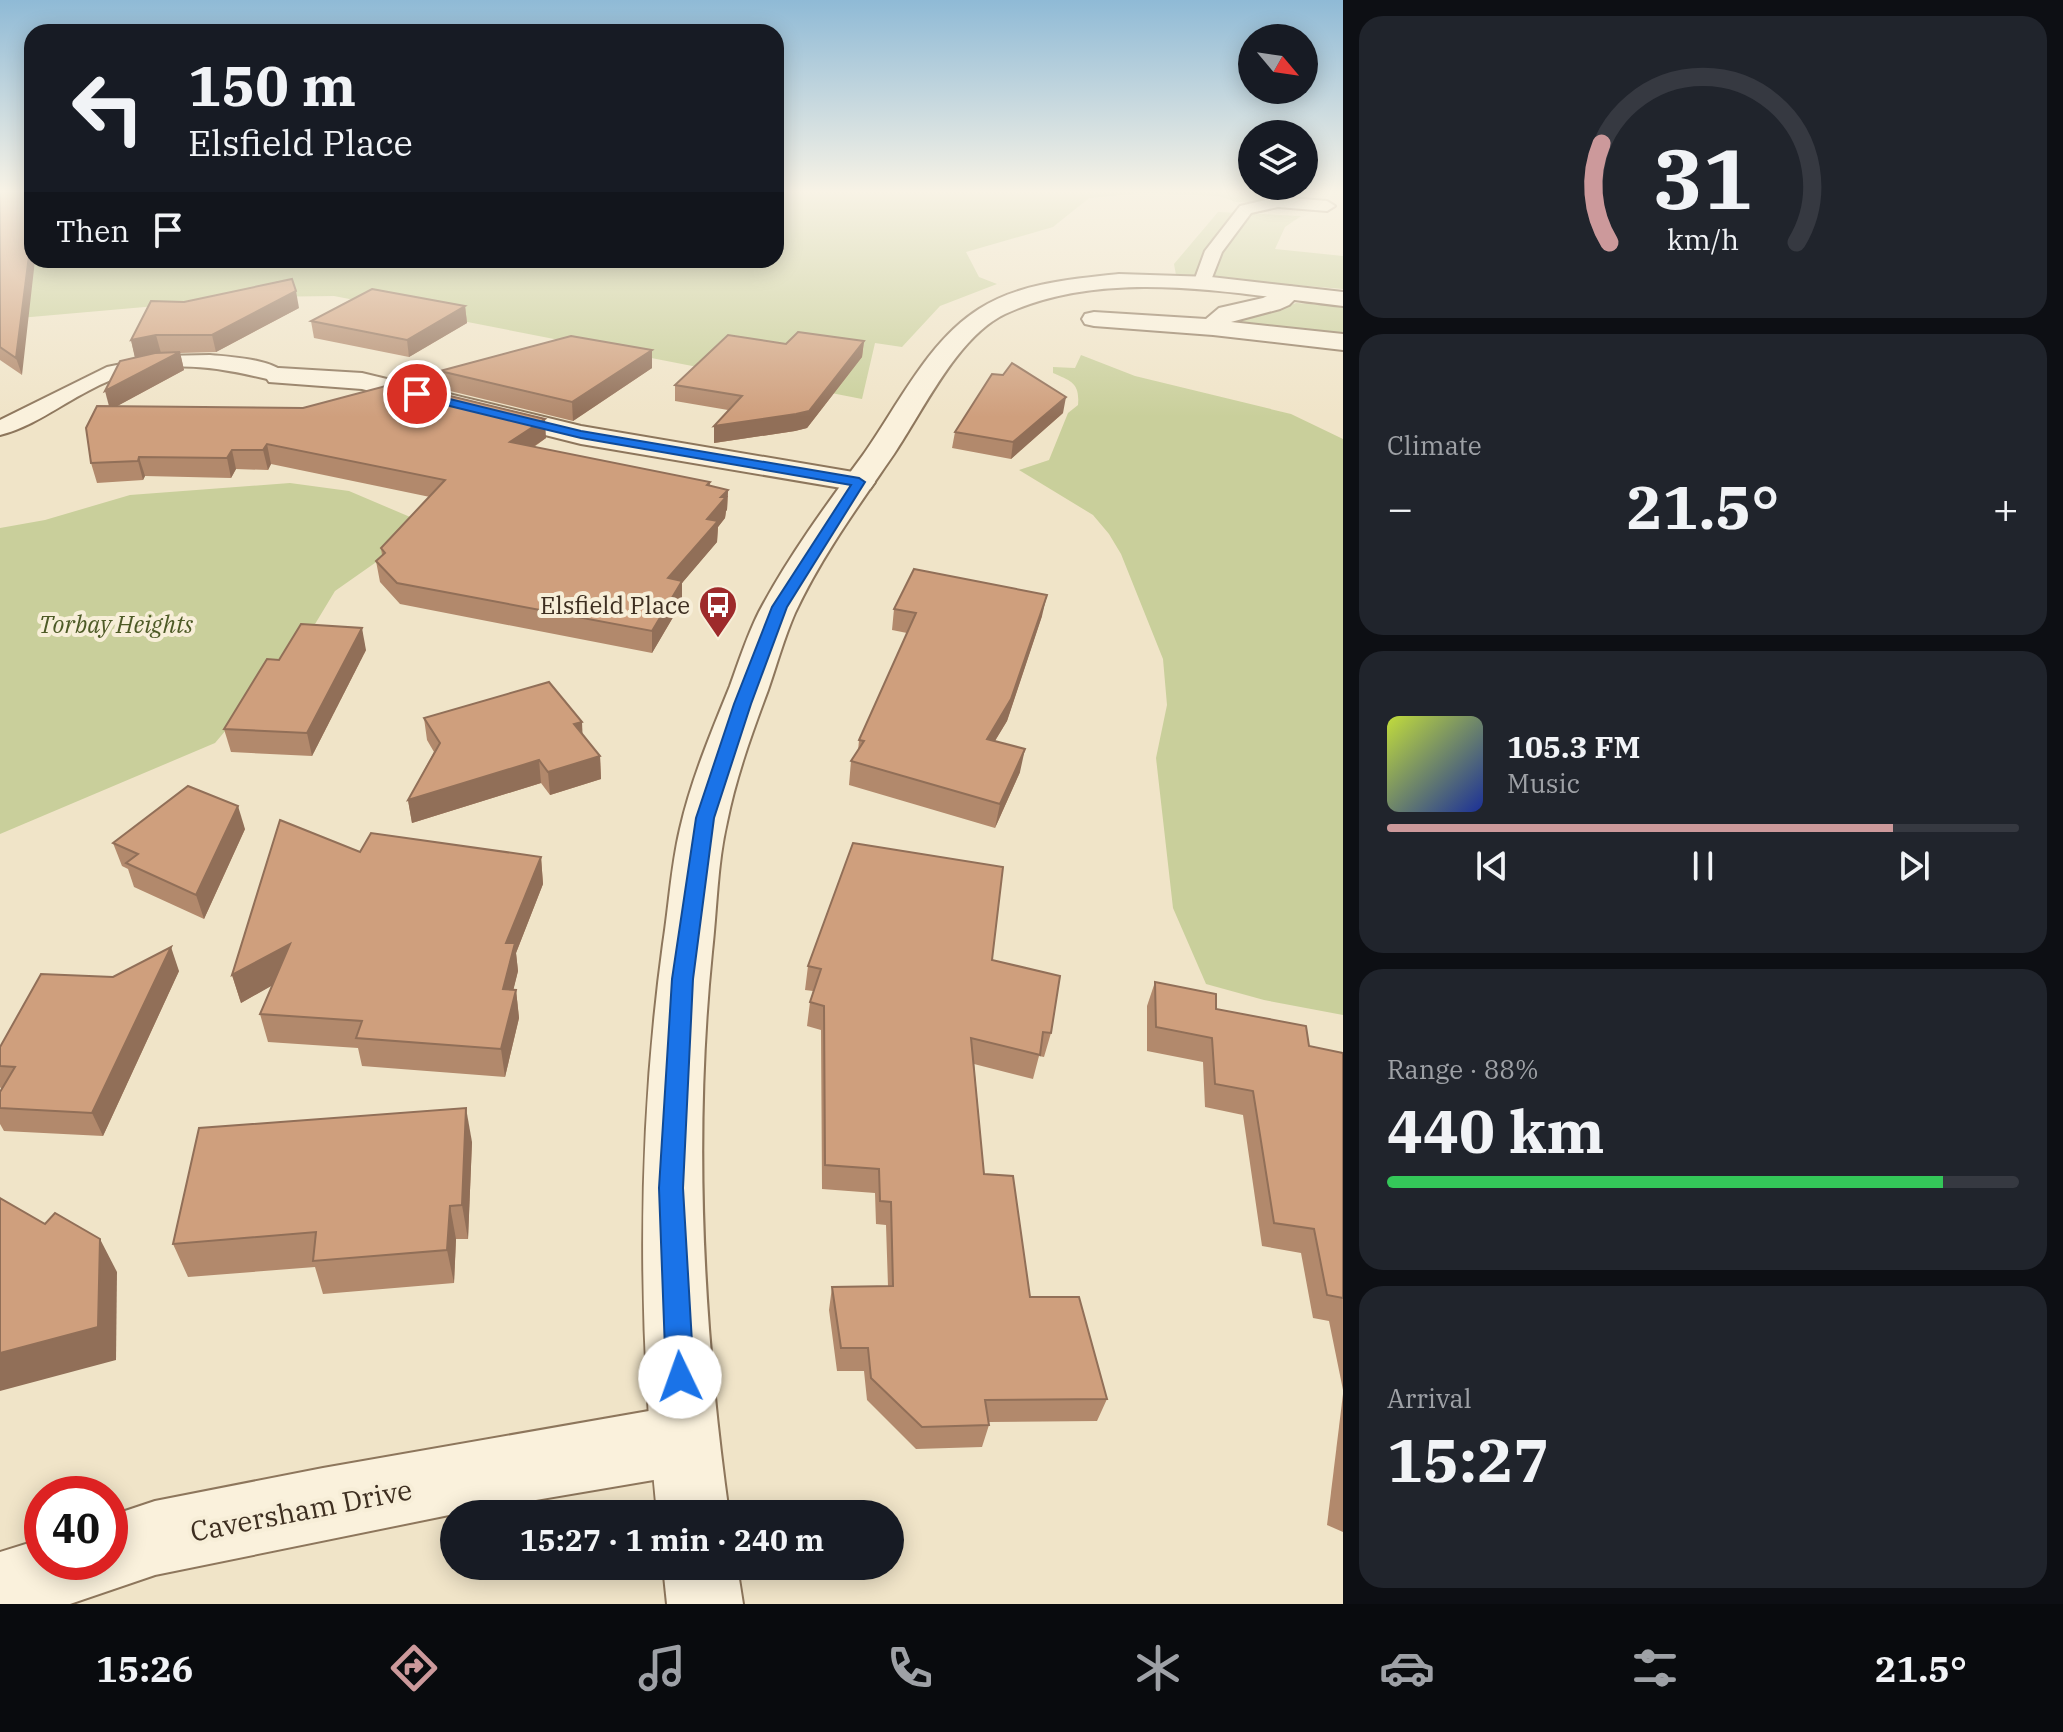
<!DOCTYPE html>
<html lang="en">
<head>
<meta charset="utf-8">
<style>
	body { margin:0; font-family:"IBM Plex Serif",serif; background:#20242c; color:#f1f3f6; height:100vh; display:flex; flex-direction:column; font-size:30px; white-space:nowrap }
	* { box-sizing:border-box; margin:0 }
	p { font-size:26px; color:#9ea1a6 }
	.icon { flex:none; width:44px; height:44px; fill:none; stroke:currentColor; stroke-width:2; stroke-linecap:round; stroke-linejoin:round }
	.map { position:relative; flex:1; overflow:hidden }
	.sheet { display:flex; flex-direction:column; gap:16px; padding:16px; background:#0d0f14; width:720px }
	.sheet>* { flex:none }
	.top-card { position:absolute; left:24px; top:24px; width:760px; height:244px; border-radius:24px; box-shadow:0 4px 20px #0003; background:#171b24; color:#f1f3f6; overflow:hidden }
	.needle { width:52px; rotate:119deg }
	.buttons { position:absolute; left:1238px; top:24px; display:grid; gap:16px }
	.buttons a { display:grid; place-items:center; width:80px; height:80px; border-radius:50%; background:#171b24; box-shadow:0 4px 20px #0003; font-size:40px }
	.speed { position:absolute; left:24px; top:1476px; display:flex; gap:16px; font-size:40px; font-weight:700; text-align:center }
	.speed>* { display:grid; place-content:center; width:104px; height:104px; border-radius:50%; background:#171b24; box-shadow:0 4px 20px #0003; line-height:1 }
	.speed .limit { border:12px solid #d22; background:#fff; color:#111 }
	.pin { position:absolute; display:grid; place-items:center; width:68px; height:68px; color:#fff; margin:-34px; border:4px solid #fff; border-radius:50%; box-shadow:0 2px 8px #0007 }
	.me { position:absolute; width:88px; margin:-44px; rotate:357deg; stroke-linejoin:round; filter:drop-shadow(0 0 6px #0008) }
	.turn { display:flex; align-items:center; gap:28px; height:168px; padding:0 32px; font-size:36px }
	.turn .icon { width:104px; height:104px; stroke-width:2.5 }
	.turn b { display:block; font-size:56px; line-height:68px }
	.then { display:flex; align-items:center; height:76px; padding:0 32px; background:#0003; gap:16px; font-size:30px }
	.big { font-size:60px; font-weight:800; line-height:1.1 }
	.sheet .card { flex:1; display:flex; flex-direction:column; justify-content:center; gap:12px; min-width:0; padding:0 28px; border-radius:24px; background:#20242c }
	.sheet .dial { align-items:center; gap:0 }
	.dial svg { height:208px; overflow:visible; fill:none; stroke:#363941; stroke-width:7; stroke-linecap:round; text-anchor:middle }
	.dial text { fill:#f1f3f6; stroke:none }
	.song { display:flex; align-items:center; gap:24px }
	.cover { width:96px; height:96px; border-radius:12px; background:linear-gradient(135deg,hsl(70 70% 55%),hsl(230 70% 35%)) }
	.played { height:8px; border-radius:4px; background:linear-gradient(90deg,#cc999b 80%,#363941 80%) }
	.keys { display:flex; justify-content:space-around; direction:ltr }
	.heat { display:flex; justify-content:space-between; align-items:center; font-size:44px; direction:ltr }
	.charge { height:12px; border-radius:6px; background:linear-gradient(90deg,#34c759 88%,#363941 0) }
	.trip { position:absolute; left:440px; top:1500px; width:464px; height:80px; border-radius:40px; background:#171b24; box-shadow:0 4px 20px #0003; font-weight:800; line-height:80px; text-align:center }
	.tab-bar { display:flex; height:128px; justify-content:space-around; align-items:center; background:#090b0e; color:#9ea1a6 }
	.tab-bar .icon { width:56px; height:56px }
	.tab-bar .active { color:#cc999b }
	.tab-bar b { font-size:36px; color:#f1f3f6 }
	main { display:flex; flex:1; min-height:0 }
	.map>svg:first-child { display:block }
	.green { fill:#c9cf9b }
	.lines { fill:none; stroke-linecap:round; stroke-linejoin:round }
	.service-casing { stroke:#8d765c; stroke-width:4 }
	.minor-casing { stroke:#8d765c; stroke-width:4 }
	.tertiary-casing { stroke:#8d765c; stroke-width:4 }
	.service { fill:#faf1dc; fill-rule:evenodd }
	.minor { fill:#faf1dc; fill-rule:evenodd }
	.tertiary { fill:#faf1dc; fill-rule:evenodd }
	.wall { fill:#b2896c }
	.shaded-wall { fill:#916f58 }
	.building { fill:#cf9f7d; stroke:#916f58; stroke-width:2 }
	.route { fill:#1a73e8; stroke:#114b97; stroke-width:2 }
	.labels { text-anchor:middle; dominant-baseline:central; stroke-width:8; stroke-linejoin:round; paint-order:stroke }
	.poi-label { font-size:24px; fill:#3d2e20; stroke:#f7eed8; text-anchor:end }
	.park-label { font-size:24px; font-style:italic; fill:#4d5a26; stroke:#f7eed8 }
	.near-street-label { font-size:28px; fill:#3d2e20; stroke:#f7eed8 }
</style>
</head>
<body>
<main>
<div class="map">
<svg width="1343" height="1604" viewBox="0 0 1343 1604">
	<rect width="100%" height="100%" fill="#f0e4c8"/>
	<!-- green -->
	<g class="green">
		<polygon points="776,192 1295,192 1273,203 1236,202 1219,196 1144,193 1089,198 1053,227 966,252 979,277 997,284 940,306 902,347 875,343 862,399 334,296 258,297 8,319 0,251 32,260 776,260"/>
		<polygon points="1218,212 1301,216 1285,227 1275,249 1343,256 1343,289 1176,275 1174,264"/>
		<polygon points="1296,303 1343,306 1343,338 1229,326 1234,318 1278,310"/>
		<path d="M1081,355L1135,376L1291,414L1343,439V1015L1264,1000L1206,984L1173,908L1156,758L1167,705L1163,659L1121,554L1109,534L1093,515L1019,470L1049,460L1068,413L1078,405C1080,383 1071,381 1053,373V367L1075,368Z"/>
		<polygon points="290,483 349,491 429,525 335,591 312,629 215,743 0,834 0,528 45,520 130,495"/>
	</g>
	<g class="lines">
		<defs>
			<g id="service">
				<polygon points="1278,197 1327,201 1335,206 1327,211 1278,207 1251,213 1222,252 1208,288 1196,288 1193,284 1205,251 1240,206"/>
				<path d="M210,355C233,357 273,359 289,376L279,382C211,365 154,355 88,391C59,406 32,427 0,435V420L107,367L161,356Z"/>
			</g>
			<g id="minor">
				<polygon points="1289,286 1297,288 1301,293 1289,305 1280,309 1231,322 1343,334 1343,350 1213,335 1094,326 1085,324 1082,319 1085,314 1094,312 1206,319 1219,308 1263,298"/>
				<polygon points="279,368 362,373 581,426 859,473 870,475 875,482 870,489 859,491 581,444 362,389 269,382 265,376 269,370"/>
				<polygon points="683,1405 708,1415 718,1440 708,1465 683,1475 454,1514 155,1575 70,1604 0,1604 0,1552 42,1539 42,1562 110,1562 110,1516 155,1501 323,1468"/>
			</g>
			<g id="tertiary">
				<path d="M1119,274L1211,277L1343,292V306C1234,294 1108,266 1005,314C957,337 923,411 894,454C859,505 821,557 795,613C784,638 777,664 768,690C752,733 736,777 727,822C717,865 717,909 712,952C693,1140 703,1327 729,1514H657C638,1323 637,1134 663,944C669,906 671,867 680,829C691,780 711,733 730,686C739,661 747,636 759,612C788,557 826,505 863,455C897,407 928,341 979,309C1019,283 1073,279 1119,274Z"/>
				<polygon points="663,1566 737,1566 743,1604 667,1604"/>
			</g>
		</defs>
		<!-- service casing -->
		<use href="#service" class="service-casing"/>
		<!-- minor casing -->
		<use href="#minor" class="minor-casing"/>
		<!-- tertiary casing -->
		<use href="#tertiary" class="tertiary-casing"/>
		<!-- service -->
		<use href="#service" class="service"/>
		<!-- minor -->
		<use href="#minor" class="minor"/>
		<!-- tertiary -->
		<use href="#tertiary" class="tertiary"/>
	</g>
	<!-- wall -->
	<g class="wall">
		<polygon points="0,192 22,375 0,360"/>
		<polygon points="465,306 467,323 409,357 314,338 311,321"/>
		<polygon points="299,308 216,352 180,353 184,370 117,406 546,438 534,447 710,482 710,486 728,490 727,510 726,511 725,518 718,527 717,542 682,583 682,602 652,653 400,604 380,582 376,561 382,555 381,548 430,497 271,464 268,470 236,469 231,478 145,476 143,480 97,483 91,463 109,406 135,357 131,340"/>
		<polygon points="864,341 862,357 807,428 795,431 714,443 714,426 728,410 675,401 675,385 786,344"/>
		<polygon points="652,350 652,368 573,421 442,389 440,371"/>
		<polygon points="1063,413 1011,459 952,448 955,432"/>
		<polygon points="894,609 1042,616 1007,721 995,741 1020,772 995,828 849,785 851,761 858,751 859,740 907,633 892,630"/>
		<polygon points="366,650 312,756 231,752 224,729 279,660"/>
		<polygon points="424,718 582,722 582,734 600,756 601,779 550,795 541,783 412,823 408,800 434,752 427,740"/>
		<polygon points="245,829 204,919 134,887 128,869 122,866 113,843"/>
		<polygon points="360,852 541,857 543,884 516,953 518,971 513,990 516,990 519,1018 505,1077 362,1066 358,1048 268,1042 260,1014 272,985 241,1003 232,975"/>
		<polygon points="992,960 1051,1033 1044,1057 1039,1056 1033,1079 974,1064 984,1174 1030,1297 1107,1399 1097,1421 989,1422 989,1425 982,1447 916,1449 867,1400 864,1371 837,1371 829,1310 832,1287 888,1286 886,1225 876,1224 875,1193 822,1189 821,1030 807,1026 810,1002 813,991 805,990 808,966"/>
		<polygon points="179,971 103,1136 4,1131 0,1124 0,1092 2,1090 0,1087 0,1047 113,977"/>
		<polygon points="1155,982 1216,1009 1309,1046 1343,1053 1343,1390 1329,1321 1313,1318 1301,1253 1262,1246 1243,1115 1205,1107 1203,1062 1147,1051 1147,1006"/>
		<polygon points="472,1142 468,1239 456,1239 454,1283 323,1294 315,1267 188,1277 173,1244"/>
		<polygon points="1343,1394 1343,1532 1327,1525"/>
	</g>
	<!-- shaded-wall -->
	<g class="shaded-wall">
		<polygon points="32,232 32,260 35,260 22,375 16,358"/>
		<polygon points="296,291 299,308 216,352 212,335"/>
		<polygon points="465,306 467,323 409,357 407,340"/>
		<polygon points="156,335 161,353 135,358 131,340"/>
		<polygon points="864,341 862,357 807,428 795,431 714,443 714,426"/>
		<polygon points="652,350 652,368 573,421 572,402"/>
		<polygon points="180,352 184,370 110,410 105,391"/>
		<polygon points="1066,397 1063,413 1011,459 1013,442"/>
		<polygon points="545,419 546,438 512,461 510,442"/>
		<polygon points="267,444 271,464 268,470 263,450"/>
		<polygon points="232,450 236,469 231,478 227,458"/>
		<polygon points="139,457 145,476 143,480 138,461"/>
		<polygon points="728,490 727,510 726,511 725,518 718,527 717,542 682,583 682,602 652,653 652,631 668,578 721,497"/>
		<polygon points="1047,595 1042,616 1007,721 982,762 987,739"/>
		<polygon points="362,628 366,650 312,756 307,733"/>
		<polygon points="582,722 583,745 574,724"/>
		<polygon points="1025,749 1020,772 995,828 1000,804"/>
		<polygon points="600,756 601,779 550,795 548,772"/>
		<polygon points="539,760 541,783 412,823 408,800"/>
		<polygon points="238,806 245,829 204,919 196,895"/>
		<polygon points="541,857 543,884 516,953 518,971 507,1016 503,989 506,943"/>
		<polygon points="290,944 298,971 241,1003 232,975"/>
		<polygon points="171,947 179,971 103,1136 92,1113"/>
		<polygon points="516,990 519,1018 505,1077 501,1049"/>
		<polygon points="466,1108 472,1142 468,1239 462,1205"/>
		<polygon points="450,1206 456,1239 454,1283 447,1250"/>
		<polygon points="100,1239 117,1272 116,1360 0,1391 0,1353"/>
	</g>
	<!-- building -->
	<g class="building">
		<polygon points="0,192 32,192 32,232 16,358 0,347"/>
		<polygon points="292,279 296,291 212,335 156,335 131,340 151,301 184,302"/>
		<polygon points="372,289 465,306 407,340 311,321"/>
		<polygon points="798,332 864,341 809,411 796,414 714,426 742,396 675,385 728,335 786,344"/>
		<polygon points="571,336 652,350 572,402 440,371"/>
		<polygon points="180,352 105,391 120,361 155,353"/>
		<polygon points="1012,363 1066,397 1013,442 955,432 992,374 1003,375"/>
		<polygon points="397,383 545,419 510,442 710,482 707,485 728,490 721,497 726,497 707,519 718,521 668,578 682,581 652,631 397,583 376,561 385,553 381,548 445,480 267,444 263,450 232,450 227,458 139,457 138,461 91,463 86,428 97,406 303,408"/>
		<polygon points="914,569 1047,595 1011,699 987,739 1025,749 1000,804 851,761 864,741 859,740 916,613 894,609"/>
		<polygon points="301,624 362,628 307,733 224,729 267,659 279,660"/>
		<polygon points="549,682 582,722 574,724 600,756 548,772 539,760 408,800 440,743 424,718"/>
		<polygon points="188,786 238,806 196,895 126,863 138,854 113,843"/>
		<polygon points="280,820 360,852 371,833 541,857 506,943 515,943 503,989 516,990 501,1049 356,1038 362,1021 260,1014 290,944 232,975"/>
		<polygon points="853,843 1003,867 992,960 1060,976 1051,1033 1043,1032 1040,1055 971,1038 984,1174 1013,1176 1030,1297 1079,1297 1107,1399 985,1400 989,1425 922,1427 871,1378 868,1348 841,1348 832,1287 893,1286 891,1202 880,1201 879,1169 825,1165 824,1006 810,1002 821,969 808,966"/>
		<polygon points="171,947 92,1113 0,1108 0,1092 15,1067 0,1066 0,1047 41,974 113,977"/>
		<polygon points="1155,982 1216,994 1216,1009 1306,1026 1309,1046 1343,1053 1343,1298 1327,1295 1314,1229 1274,1223 1253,1091 1215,1084 1212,1038 1156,1027"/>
		<polygon points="466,1108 462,1205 450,1206 447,1250 313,1261 316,1232 173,1244 199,1128"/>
		<polygon points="0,1198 45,1224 55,1213 100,1239 98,1327 0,1353"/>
	</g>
	<!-- sky -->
	<linearGradient id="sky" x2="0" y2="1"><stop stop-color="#8fbad6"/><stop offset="0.46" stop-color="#f8f3e6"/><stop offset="1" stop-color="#f8f3e6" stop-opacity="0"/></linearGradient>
	<rect width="1343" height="417" fill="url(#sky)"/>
	<!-- route -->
	<polygon class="route" points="417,391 581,431 859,478 865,482 787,607 751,704 714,818 693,979 683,1188 694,1377 690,1387 680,1391 670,1387 666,1377 659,1188 672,979 696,818 734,704 772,607 851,485 581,438 413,397 411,394"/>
	<!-- icons -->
	<defs>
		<symbol id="bus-pin" viewBox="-11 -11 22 30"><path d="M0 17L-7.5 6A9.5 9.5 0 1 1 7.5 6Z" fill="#9e2a2b" stroke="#f7eed8"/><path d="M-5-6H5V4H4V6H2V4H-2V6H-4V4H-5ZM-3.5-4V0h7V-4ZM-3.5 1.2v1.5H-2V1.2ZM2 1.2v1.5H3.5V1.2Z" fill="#fff"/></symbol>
	</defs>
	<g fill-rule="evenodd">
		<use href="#bus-pin" x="696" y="583" width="44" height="60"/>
	</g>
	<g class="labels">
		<!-- poi labels -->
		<g class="poi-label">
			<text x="690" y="605">Elsfield Place</text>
		</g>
		<!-- park labels -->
		<g class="park-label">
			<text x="116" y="624">Torbay Heights</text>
		</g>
		<!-- near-street labels -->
		<g class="near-street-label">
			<text transform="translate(301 1510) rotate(-11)">Caversham Drive</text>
		</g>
	</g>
</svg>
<div class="buttons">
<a><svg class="needle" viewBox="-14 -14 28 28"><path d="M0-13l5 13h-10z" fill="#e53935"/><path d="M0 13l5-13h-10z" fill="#9ea1a6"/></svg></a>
<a><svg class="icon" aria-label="layers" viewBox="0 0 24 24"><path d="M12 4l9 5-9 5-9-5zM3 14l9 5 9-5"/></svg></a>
</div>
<div class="speed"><div class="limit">40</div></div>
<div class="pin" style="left:417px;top:394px;background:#d93025"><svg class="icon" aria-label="arrive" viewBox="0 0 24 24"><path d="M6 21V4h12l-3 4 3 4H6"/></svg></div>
<svg class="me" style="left:680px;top:1377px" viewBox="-20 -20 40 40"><circle r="19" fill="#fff"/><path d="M0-13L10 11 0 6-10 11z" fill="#1a73e8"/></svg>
<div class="trip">15:27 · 1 min · 240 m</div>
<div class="top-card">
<div class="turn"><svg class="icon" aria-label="left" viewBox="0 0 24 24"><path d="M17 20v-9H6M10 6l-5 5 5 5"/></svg><div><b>150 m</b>Elsfield Place</div></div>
<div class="then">Then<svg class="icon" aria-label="arrive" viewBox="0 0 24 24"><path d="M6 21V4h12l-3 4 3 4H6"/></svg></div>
</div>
</div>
<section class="sheet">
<div class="card dial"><svg viewBox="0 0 100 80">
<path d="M14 69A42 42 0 1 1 86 69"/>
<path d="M14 69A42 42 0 0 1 11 31" stroke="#cc999b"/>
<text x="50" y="56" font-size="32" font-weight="700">31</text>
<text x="50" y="72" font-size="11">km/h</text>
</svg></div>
<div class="card"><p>Climate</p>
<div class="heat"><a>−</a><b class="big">21.5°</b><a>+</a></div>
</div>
<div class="card">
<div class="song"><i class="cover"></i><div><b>105.3 FM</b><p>Music</p></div></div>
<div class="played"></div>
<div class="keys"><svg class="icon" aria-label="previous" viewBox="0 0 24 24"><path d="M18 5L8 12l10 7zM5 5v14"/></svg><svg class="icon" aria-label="pause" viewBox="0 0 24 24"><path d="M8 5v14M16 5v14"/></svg><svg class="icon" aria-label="next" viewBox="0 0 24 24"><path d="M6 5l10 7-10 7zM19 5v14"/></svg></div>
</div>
<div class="card"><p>Range · 88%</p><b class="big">440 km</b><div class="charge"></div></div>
<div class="card"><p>Arrival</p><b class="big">15:27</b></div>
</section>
</main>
<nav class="tab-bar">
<b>15:26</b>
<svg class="icon active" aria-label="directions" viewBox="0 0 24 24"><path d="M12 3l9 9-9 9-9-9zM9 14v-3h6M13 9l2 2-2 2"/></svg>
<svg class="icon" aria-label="music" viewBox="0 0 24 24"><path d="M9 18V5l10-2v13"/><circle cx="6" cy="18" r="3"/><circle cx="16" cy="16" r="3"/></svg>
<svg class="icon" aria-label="phone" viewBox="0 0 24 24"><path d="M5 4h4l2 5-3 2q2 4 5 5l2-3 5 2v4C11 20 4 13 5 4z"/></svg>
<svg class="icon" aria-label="climate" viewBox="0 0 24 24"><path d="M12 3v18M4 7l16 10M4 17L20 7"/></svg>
<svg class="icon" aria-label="car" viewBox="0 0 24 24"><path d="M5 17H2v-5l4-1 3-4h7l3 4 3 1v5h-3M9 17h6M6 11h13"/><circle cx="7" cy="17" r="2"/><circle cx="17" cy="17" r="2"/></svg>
<svg class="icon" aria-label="filters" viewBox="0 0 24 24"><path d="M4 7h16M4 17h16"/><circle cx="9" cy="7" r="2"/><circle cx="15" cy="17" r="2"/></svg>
<b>21.5°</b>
</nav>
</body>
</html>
